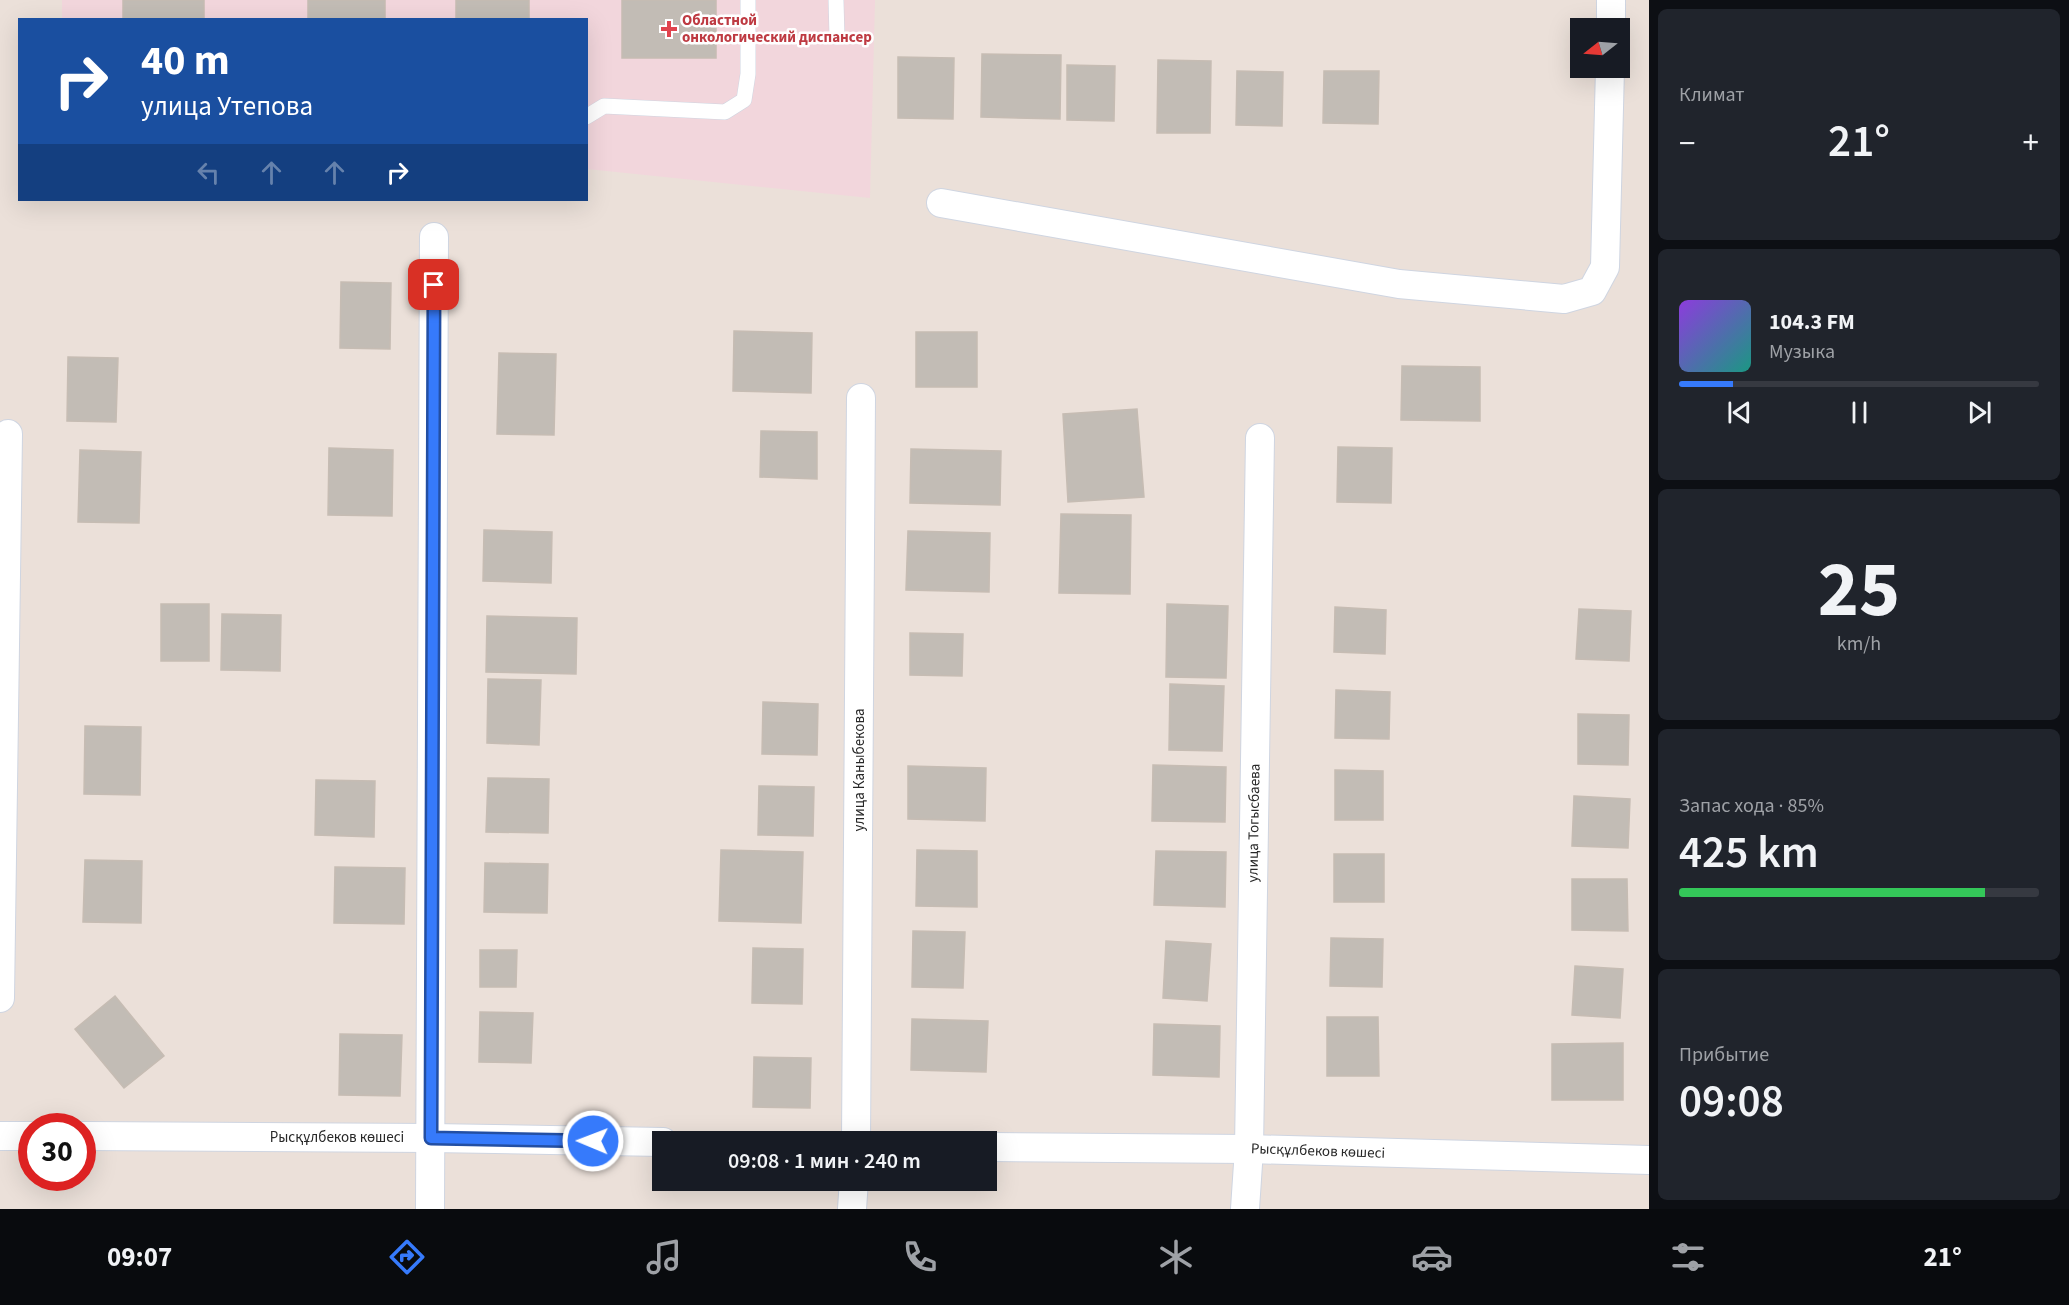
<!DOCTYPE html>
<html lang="ru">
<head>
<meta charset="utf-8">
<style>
	body { margin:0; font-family:"Source Sans 3",sans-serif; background:#20242c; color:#f1f3f6; height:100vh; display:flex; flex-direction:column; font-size:22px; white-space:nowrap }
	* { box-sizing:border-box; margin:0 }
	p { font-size:20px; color:#9ea1a6 }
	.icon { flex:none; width:33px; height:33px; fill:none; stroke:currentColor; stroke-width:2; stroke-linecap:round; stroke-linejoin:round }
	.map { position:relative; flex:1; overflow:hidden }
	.sheet { display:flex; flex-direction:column; gap:9px; padding:9px; background:#0d0f14; width:420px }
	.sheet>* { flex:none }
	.top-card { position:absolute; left:18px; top:18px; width:570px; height:183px; border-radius:0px; box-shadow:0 6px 24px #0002; background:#1a4fa0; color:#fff; overflow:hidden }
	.needle { width:39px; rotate:253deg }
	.buttons { position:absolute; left:1570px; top:18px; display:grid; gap:12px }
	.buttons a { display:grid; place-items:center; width:60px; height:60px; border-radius:0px; background:#171b24; box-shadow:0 6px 24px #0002; font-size:30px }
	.speed { position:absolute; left:18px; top:1113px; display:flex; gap:12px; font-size:30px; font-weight:700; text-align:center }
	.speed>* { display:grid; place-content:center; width:78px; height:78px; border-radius:50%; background:#171b24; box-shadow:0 6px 24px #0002; line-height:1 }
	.speed .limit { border:9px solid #d22; background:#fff; color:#111 }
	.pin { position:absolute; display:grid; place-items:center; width:51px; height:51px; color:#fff; margin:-26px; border-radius:12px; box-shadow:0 3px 9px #0006 }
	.me { position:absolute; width:66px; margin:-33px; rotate:271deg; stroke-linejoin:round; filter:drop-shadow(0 0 4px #0008) }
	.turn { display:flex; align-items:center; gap:21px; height:126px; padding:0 24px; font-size:27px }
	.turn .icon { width:78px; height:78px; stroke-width:2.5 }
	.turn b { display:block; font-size:42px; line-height:51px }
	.lanes { display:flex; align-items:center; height:57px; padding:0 24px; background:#0003; justify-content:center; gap:30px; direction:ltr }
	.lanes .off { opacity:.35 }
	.big { font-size:45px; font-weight:600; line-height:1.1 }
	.sheet .widget { flex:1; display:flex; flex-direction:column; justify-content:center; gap:9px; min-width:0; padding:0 21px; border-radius:9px; background:#20242c }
	.sheet .dial { align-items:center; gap:0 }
	.dial b { font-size:78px; line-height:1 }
	.song { display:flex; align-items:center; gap:18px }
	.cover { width:72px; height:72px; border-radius:9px; background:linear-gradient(135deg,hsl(270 70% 55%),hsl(170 70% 35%)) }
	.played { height:6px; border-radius:3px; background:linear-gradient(90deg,#367afb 15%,#363941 15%) }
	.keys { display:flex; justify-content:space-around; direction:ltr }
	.heat { display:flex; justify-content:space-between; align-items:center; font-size:33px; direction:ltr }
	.charge { height:9px; border-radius:4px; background:linear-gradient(90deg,#34c759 85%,#363941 0) }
	.trip { position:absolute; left:652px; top:1131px; width:345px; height:60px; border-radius:0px; background:#171b24; box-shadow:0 6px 24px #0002; font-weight:600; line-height:60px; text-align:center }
	.dock { display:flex; height:96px; justify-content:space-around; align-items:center; background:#090b0e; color:#9ea1a6 }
	.dock .icon { width:42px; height:42px }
	.dock .current { color:#367afb }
	.dock b { font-size:27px; color:#f1f3f6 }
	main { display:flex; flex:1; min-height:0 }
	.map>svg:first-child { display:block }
	.medical { fill:#f2d6dc }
	.building { fill:#c2bcb5; stroke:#c6bcb3; stroke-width:1.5 }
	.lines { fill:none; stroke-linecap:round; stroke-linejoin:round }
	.service-casing { stroke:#cfd5e1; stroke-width:16 }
	.minor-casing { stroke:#cfd5e1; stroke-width:30 }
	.service { stroke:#fff; stroke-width:15 }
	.minor { stroke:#fff; stroke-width:28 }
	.route-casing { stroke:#234fa3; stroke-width:15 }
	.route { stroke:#367afb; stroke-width:10 }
	.health-dot { fill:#e0444e; stroke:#fff; stroke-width:2 }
	.labels { text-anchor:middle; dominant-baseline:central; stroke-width:5; stroke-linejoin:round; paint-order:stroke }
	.health-label { font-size:15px; font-weight:bold; fill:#be3a42; stroke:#fff; text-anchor:start }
	.street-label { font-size:15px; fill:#282828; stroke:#fff }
</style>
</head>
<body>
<main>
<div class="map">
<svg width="1649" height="1209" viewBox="0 0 1649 1209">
	<rect width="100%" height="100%" fill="#ebe0d9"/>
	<!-- medical -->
	<polygon class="medical" points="62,0 875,0 870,198 587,169 586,20 62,19"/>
	<!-- building -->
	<g class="building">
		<rect x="123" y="0" width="81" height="20"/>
		<rect x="308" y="0" width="77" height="20"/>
		<rect x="456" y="0" width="73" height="20"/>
		<rect x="622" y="0" width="94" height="58"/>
		<polygon points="982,54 1061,55 1060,119 981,117"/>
		<polygon points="898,57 954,58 953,119 898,118"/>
		<polygon points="1158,60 1211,61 1210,133 1157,133"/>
		<polygon points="1067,65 1115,66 1114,121 1067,120"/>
		<polygon points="1237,71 1283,72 1282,126 1236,125"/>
		<polygon points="1324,71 1379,71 1378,124 1323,123"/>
		<polygon points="341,282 391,283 390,349 340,348"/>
		<polygon points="734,331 812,333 811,393 733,391"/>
		<rect x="916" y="332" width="61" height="55"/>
		<polygon points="499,353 556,354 554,435 497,434"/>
		<polygon points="68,357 118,358 116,422 67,421"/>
		<polygon points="1402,366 1480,367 1480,421 1401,420"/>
		<polygon points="1137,409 1144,497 1068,502 1063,414"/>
		<polygon points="761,431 817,432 817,479 760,477"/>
		<polygon points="1338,447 1392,448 1391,503 1337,502"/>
		<polygon points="329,448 393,450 392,516 328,515"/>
		<polygon points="911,449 1001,451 1000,505 910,503"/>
		<polygon points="80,450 141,452 139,523 78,522"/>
		<polygon points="1061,514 1131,515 1130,594 1059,593"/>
		<polygon points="484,530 552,532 551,583 483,581"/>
		<polygon points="908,531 990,533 989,592 906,590"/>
		<rect x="161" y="604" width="48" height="57"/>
		<polygon points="1167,604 1228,606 1226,678 1166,677"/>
		<polygon points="1335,607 1386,610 1385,654 1334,652"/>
		<polygon points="1579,609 1631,611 1629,661 1576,659"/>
		<polygon points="222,614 281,615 280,671 221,670"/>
		<polygon points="487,616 577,618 576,674 486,672"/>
		<polygon points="910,633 963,634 962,676 910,675"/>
		<polygon points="488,679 541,680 539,745 487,743"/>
		<polygon points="1170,684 1224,686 1222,751 1169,750"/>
		<polygon points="1336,690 1390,692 1389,739 1335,738"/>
		<polygon points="763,702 818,704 817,755 762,754"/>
		<polygon points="1578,714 1629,715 1628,765 1578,764"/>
		<polygon points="85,726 141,727 140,795 84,794"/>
		<polygon points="1153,765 1226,767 1225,822 1152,821"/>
		<polygon points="908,766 986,768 985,821 908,819"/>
		<polygon points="1335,770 1383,771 1383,820 1335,820"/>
		<polygon points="488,778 549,779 548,833 486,832"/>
		<polygon points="316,780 375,781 374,837 315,835"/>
		<polygon points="759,786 814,787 813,836 758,835"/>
		<polygon points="1574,796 1630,799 1628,848 1572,846"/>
		<polygon points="721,850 803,852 801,923 719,921"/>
		<polygon points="917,850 977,851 977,907 916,906"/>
		<polygon points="1156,851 1226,852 1225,907 1154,905"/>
		<rect x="1334" y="854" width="50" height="48"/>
		<polygon points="85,860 142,861 141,923 83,922"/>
		<polygon points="485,863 548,864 547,913 484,912"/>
		<polygon points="335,867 405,868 404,924 334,923"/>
		<polygon points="1572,879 1627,879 1628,931 1572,930"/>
		<polygon points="913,931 965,932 963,988 912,987"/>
		<polygon points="1331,938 1383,939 1382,987 1330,986"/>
		<polygon points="1166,941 1211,944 1207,1001 1163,998"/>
		<polygon points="753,948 803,949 802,1004 752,1003"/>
		<polygon points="480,950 517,950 516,987 480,987"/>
		<polygon points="1575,966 1623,969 1620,1018 1572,1015"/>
		<polygon points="115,996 164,1056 124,1088 75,1029"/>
		<polygon points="480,1012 533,1013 531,1063 479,1062"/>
		<polygon points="1327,1017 1378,1017 1379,1076 1327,1076"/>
		<polygon points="912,1019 988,1021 986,1072 911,1070"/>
		<polygon points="1154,1024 1220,1026 1219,1077 1153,1075"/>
		<polygon points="340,1034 402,1035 400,1096 339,1095"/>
		<polygon points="1623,1043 1623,1100 1552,1100 1552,1044"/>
		<polygon points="754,1057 811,1058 810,1108 753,1107"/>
	</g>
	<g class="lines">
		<defs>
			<g id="service">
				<polyline points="836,0 837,37"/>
				<polyline points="586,117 604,106 725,112 744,100 748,74 748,0"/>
			</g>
			<g id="minor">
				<polyline points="1611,28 1611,0"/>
				<polyline points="941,203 1399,284 1564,299 1592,291 1605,267 1610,68"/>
				<polyline points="0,998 8,434"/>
				<polyline points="0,1136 32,1136"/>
				<polyline points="82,1136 431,1138 663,1142"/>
				<polyline points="856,1142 861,398"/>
				<polyline points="987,1147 1249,1149 1649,1160"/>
				<polyline points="430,1209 434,237"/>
				<polyline points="852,1209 854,1180"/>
				<polyline points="1245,1209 1249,1149 1260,438"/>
			</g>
		</defs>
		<!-- service casing -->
		<use href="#service" class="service-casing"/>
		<!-- minor casing -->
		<use href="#minor" class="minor-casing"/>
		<!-- service -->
		<use href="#service" class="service"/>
		<!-- minor -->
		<use href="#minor" class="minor"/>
	</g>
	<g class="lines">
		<defs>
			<polyline id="route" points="434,285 431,1138 593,1141"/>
		</defs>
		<!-- route casing -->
		<use href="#route" class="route-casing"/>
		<!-- route -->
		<use href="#route" class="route"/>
	</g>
	<!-- markers -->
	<path class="health-dot" d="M666 20h6v6h6v6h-6v6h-6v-6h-6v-6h6z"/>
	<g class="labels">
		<!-- health labels -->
		<g class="health-label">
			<text x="682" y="20">Областной<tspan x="682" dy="17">онкологический диспансер</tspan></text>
		</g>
		<!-- street labels -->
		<g class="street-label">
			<text transform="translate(859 770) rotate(-90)">улица Каныбекова</text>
			<text transform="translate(1254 823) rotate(-89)">улица Тогысбаева</text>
			<text x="337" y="1137">Рысқұлбеков көшесі</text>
			<text transform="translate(1318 1151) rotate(2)">Рысқұлбеков көшесі</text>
		</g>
	</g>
</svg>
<div class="buttons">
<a><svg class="needle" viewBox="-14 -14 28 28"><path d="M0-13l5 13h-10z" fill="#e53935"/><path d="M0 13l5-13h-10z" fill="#9ea1a6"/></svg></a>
</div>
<div class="speed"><div class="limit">30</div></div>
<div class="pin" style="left:434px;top:285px;background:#d93025"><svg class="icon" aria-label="arrive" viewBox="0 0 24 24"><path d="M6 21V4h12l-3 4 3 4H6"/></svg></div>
<svg class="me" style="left:593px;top:1141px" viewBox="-20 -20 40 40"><circle r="17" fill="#367afb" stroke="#fff" stroke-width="3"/><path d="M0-11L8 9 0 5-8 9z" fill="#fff"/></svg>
<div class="trip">09:08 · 1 мин · 240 m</div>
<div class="top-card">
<div class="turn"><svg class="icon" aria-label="right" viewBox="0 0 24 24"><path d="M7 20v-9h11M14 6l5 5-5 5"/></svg><div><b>40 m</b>улица Утепова</div></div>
<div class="lanes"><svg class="icon off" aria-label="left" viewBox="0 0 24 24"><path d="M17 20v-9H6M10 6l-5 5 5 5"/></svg><svg class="icon off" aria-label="ahead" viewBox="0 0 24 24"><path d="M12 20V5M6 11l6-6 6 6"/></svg><svg class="icon off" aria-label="ahead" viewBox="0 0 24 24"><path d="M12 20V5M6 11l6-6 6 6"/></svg><svg class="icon" aria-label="right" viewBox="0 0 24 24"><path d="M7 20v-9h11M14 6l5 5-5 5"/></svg></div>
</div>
</div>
<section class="sheet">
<div class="widget"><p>Климат</p>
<div class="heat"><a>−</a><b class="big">21°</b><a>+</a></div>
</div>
<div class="widget">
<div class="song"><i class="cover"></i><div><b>104.3 FM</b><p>Музыка</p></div></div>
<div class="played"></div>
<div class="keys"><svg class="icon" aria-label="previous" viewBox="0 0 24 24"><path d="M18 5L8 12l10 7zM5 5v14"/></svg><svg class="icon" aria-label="pause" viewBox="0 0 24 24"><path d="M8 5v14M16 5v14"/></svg><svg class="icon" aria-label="next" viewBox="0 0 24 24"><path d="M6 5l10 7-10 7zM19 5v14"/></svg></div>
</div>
<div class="widget dial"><b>25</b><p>km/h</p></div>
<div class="widget"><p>Запас хода · 85%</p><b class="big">425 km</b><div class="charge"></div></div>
<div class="widget"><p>Прибытие</p><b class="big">09:08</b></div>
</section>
</main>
<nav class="dock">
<b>09:07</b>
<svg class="icon current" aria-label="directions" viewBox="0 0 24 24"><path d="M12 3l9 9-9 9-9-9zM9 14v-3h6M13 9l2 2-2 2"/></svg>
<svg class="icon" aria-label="music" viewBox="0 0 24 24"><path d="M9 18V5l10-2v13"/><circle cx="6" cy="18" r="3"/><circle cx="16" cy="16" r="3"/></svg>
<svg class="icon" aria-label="phone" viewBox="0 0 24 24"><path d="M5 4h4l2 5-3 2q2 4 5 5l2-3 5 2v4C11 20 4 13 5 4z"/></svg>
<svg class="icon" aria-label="climate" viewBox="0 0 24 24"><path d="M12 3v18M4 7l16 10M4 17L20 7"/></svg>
<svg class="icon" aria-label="car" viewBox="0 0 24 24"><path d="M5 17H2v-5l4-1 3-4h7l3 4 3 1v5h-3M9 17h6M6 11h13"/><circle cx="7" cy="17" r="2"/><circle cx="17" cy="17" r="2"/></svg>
<svg class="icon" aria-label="filters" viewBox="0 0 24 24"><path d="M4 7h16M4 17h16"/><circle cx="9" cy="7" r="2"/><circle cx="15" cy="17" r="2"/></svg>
<b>21°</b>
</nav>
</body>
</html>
